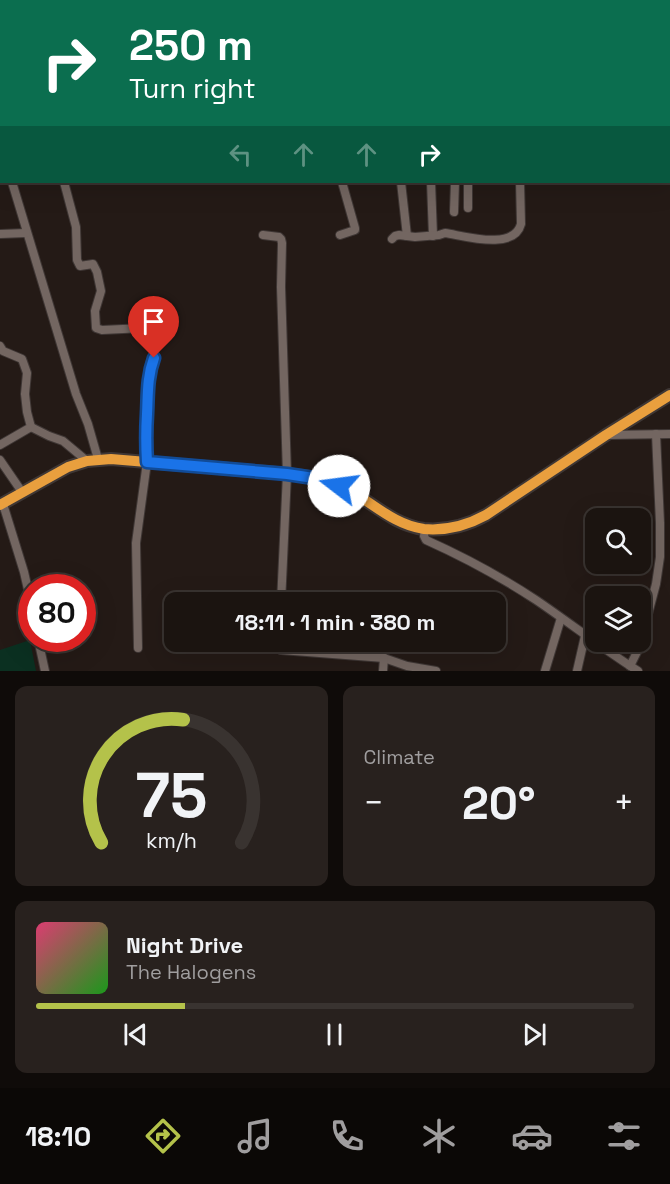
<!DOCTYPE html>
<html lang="en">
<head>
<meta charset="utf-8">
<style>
	body { margin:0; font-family:"Space Grotesk",sans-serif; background:#28211e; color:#f1f3f6; height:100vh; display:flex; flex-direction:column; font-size:22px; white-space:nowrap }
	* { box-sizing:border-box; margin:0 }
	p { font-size:20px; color:#a09e9f }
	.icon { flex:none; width:33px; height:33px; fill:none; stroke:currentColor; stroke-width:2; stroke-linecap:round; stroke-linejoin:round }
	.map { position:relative; height:671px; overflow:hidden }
	.sheet { display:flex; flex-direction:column; gap:15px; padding:15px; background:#0f0b09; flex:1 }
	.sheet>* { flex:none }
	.top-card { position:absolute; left:0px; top:0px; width:670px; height:183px; box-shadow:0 6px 24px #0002,0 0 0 2px #393330; background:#0b6e4f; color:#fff; overflow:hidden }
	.fabs { position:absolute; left:585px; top:508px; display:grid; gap:12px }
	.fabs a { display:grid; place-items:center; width:66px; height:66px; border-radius:12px; background:#1b1410; box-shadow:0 6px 24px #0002,0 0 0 2px #393330; font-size:30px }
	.speed { position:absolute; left:18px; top:574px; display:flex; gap:12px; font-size:30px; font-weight:700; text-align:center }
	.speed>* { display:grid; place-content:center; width:78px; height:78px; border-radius:50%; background:#1b1410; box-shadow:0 6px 24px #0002,0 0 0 2px #393330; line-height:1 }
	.speed .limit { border:9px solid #d22; background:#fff; color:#111 }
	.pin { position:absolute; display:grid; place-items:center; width:51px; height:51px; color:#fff; margin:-62px -26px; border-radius:50% 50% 50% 0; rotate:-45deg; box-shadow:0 0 6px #0007 }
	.pin .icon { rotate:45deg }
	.me { position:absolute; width:66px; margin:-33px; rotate:285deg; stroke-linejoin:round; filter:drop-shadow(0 0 4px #0008) }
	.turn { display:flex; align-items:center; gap:21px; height:126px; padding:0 30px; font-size:27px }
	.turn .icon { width:78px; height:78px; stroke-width:2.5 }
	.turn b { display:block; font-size:42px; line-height:51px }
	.lanes { display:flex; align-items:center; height:57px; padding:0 30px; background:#0003; justify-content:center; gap:30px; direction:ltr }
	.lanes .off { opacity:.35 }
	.big { font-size:45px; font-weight:800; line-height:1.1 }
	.sheet .widget { flex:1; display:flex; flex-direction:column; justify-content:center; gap:9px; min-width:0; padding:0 21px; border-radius:12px; background:#28211e }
	.sheet .dial { align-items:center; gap:0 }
	.dial svg { height:156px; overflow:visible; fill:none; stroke:#393330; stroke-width:7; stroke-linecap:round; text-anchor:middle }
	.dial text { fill:#f1f3f6; stroke:none }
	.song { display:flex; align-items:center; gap:18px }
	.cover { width:72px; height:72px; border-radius:9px; background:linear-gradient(135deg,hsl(340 70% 55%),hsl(120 70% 35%)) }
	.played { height:6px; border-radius:3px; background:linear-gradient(90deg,#b4c24a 25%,#393330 25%) }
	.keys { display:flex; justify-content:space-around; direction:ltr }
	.heat { display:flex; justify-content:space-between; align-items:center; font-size:33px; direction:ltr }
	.sheet .tiles { flex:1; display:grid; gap:15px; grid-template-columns:1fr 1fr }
	.widget:last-child { grid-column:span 2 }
	.trip { position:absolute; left:164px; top:592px; width:342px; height:60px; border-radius:12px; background:#1b1410; box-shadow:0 6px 24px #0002,0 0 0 2px #393330; font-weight:800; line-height:60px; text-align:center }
	.menu { display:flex; height:96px; justify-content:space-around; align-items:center; background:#0b0806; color:#a09e9f }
	.menu .icon { width:42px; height:42px }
	.menu .active { color:#b4c24a }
	.menu b { font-size:27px; color:#f1f3f6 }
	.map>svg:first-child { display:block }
	.green { fill:#0b3021 }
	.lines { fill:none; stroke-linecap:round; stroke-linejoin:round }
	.minor-casing { stroke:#3f3735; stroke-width:10 }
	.major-casing { stroke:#3f3735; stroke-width:12 }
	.highway-casing { stroke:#3f3735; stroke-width:14 }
	.minor { stroke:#736661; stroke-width:8 }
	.major { stroke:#ba884c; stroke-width:9 }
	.highway { stroke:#e99f3e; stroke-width:10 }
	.route-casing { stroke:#114b97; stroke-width:15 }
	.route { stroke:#1a73e8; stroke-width:10 }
</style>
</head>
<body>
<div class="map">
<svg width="670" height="671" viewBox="0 0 670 671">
	<rect width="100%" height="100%" fill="#241a16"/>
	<!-- green -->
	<polygon class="green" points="30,640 36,671 0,671 0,650"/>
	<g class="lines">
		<defs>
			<g id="minor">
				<polyline points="210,0 210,2"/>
				<polyline points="415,0 433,2"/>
				<polyline points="34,2 35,0"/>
				<polyline points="344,2 344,0"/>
				<polyline points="384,2 384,0"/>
				<polyline points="0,36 2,36"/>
				<polyline points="0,54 2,57"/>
				<polyline points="0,142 2,148"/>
				<polyline points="0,168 2,167"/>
				<polyline points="12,182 76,394 88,424 98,459"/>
				<polyline points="64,182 76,227 77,260 80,266 93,264 97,272 101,291 95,311 96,328 102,330 144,328"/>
				<polyline points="401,182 407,236"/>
				<polyline points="431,182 433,236"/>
				<polyline points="468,208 468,182"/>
				<polyline points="454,212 455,182"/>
				<polyline points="0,234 26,233"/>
				<polyline points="263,235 279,237 281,239 282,243 281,287 287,474 281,603"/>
				<polyline points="340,235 355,230 355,228 342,182"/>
				<path d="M392,239L395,236L399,235L415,237L439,235L445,233C465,236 514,251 521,224L520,182"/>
				<polyline points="0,346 3,351 22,359 27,373 25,394 27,412 31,427 0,445"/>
				<polyline points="31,427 49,436 63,441 87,461"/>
				<polyline points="608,435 670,434"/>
				<polyline points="0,460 22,492"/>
				<polyline points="3,504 24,572 32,607"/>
				<path d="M425,529L424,536L426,540C464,557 501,577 536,600C570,623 603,649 638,671"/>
				<polyline points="38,639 45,671"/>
				<polyline points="279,642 281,650 384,658 407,666 436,671"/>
				<polyline points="138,648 136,543 147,462 145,434 147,389 150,369 154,358"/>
				<polyline points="630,666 644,638 648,614 656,584 660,557 660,523 656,434"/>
				<polyline points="383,671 384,658"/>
				<polyline points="545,671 561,618"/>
				<polyline points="577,671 585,636"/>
			</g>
			<g id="major">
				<polyline points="0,111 2,111"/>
				<polyline points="669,162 670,162"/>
			</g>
			<path id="highway" d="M0,505L68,467L87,461L111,459C151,462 190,466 230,469C262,472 295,473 326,480C361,489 386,524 424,529C447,531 466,526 486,515L606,435L670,395"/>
		</defs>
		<!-- minor casing -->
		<use href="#minor" class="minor-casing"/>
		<!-- major casing -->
		<use href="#major" class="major-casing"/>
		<!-- highway casing -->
		<use href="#highway" class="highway-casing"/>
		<!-- minor -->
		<use href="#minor" class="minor"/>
		<!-- major -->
		<use href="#major" class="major"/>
		<!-- highway -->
		<use href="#highway" class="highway"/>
	</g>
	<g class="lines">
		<defs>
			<path id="route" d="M154,358C147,377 148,395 147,414C146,430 146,446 147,462L287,474L327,480L339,486"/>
		</defs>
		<!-- route casing -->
		<use href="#route" class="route-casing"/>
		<!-- route -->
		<use href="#route" class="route"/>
	</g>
</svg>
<div class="fabs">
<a><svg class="icon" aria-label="search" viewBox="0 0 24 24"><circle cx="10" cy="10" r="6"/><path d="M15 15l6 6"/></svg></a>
<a><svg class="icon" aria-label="layers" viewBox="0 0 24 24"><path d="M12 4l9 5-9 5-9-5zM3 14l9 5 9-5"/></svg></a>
</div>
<div class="speed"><div class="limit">80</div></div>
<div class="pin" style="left:154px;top:358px;background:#d93025"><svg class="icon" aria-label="arrive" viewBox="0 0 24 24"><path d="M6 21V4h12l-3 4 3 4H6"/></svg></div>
<svg class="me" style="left:339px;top:486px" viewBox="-20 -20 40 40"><circle r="19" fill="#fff"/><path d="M0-13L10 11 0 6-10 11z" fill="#1a73e8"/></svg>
<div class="trip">18:11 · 1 min · 380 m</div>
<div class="top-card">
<div class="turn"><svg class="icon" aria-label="right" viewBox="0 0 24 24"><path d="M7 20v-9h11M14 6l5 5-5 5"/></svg><div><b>250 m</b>Turn right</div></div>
<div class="lanes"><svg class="icon off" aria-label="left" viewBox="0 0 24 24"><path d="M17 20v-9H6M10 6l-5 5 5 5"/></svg><svg class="icon off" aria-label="ahead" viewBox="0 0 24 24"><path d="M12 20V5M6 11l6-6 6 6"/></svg><svg class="icon off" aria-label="ahead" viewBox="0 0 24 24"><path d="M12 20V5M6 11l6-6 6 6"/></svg><svg class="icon" aria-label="right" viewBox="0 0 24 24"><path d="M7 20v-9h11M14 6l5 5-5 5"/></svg></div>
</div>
</div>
<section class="sheet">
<div class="tiles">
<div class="widget dial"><svg viewBox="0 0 100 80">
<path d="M14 69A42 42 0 1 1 86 69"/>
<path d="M14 69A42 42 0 0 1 56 6" stroke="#b4c24a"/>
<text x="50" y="56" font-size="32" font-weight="700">75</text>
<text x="50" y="72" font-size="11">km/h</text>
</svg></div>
<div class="widget"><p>Climate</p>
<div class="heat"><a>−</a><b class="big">20°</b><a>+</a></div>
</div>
<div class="widget">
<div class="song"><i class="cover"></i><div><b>Night Drive</b><p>The Halogens</p></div></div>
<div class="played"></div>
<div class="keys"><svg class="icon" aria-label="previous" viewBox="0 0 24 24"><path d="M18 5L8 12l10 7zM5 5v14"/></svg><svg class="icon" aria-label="pause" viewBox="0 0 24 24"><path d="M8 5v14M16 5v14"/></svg><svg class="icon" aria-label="next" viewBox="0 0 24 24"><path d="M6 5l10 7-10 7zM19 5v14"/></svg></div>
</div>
</div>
</section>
<nav class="menu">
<b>18:10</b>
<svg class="icon active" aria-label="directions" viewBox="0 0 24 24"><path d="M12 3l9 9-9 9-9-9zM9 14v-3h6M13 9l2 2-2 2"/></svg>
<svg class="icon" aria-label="music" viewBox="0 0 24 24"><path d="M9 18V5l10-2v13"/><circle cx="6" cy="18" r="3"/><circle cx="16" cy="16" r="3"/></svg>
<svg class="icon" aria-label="phone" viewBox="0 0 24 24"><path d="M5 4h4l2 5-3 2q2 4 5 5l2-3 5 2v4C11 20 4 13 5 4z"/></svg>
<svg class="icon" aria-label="climate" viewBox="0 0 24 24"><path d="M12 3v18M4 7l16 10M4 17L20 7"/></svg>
<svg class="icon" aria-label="car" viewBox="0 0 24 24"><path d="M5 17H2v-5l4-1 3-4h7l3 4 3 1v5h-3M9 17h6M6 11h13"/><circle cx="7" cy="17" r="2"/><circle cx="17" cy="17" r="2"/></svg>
<svg class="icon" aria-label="filters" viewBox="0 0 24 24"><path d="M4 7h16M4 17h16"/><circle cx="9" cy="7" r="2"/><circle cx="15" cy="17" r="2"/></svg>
</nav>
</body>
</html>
